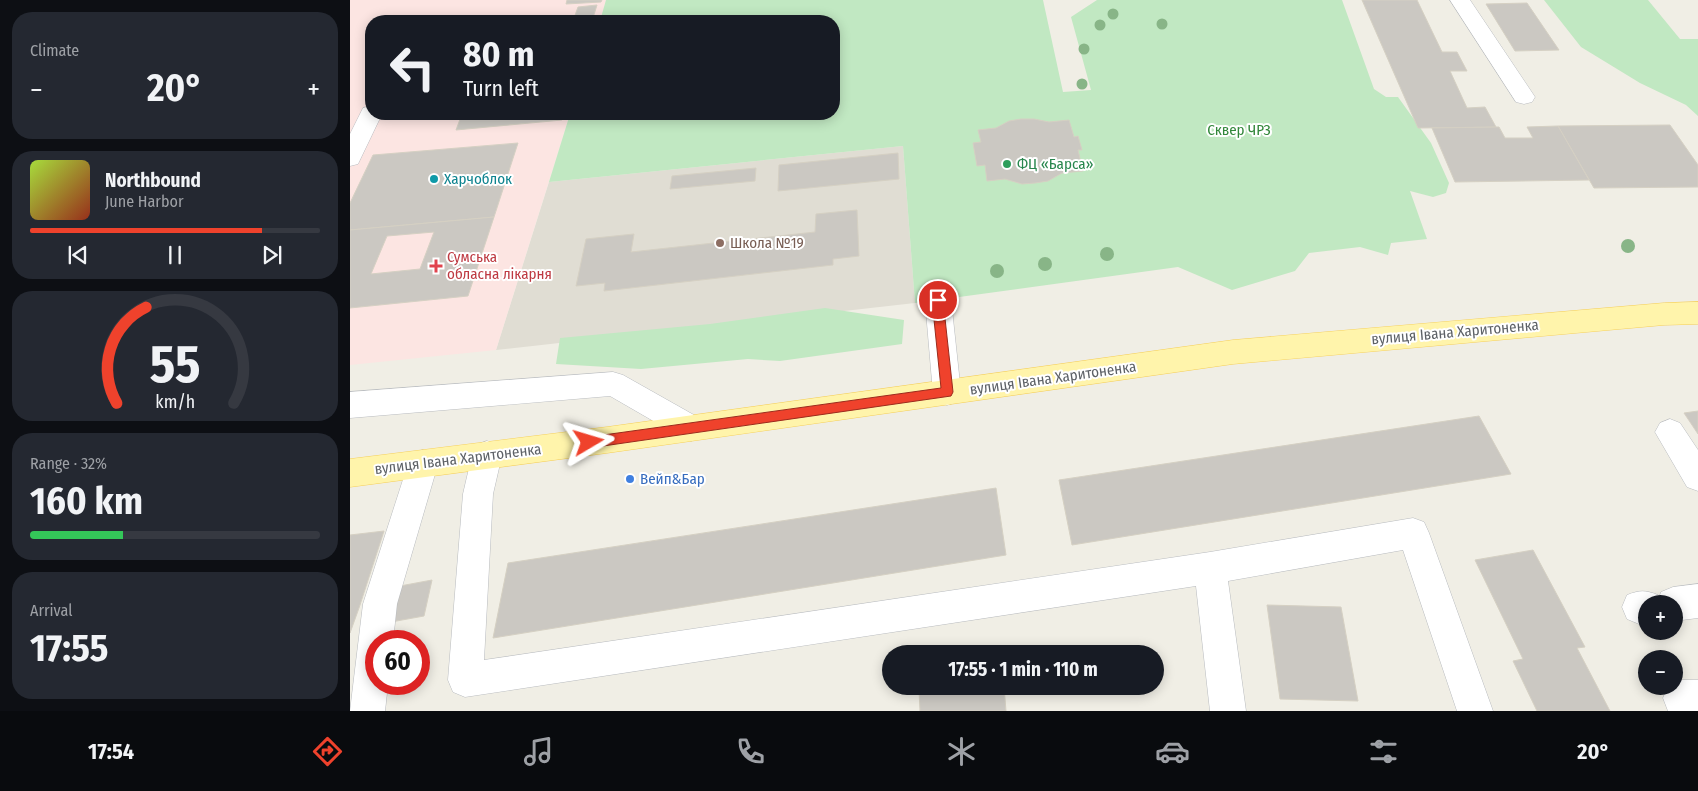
<!DOCTYPE html>
<html lang="en">
<head>
<meta charset="utf-8">
<style>
	body { margin:0; font-family:"Fira Sans Condensed",sans-serif; background:#242831; color:#f1f3f6; height:100vh; display:flex; flex-direction:column; font-size:19px; white-space:nowrap }
	* { box-sizing:border-box; margin:0 }
	p { font-size:16px; color:#9ea1a6 }
	.icon { flex:none; width:28px; height:28px; fill:none; stroke:currentColor; stroke-width:2; stroke-linecap:round; stroke-linejoin:round }
	.map { position:relative; flex:1; overflow:hidden }
	.drawer { display:flex; flex-direction:column; gap:12px; padding:12px; background:#0d0f14; width:350px }
	.drawer>* { flex:none }
	.banner { position:absolute; left:15px; top:15px; width:475px; height:105px; border-radius:20px; box-shadow:0 2px 12px #0003; background:#171b24; color:#f1f3f6; overflow:hidden }
	.buttons { position:absolute; left:1288px; top:595px; display:grid; gap:10px }
	.buttons a { display:grid; place-items:center; width:45px; height:45px; border-radius:50%; background:#171b24; box-shadow:0 2px 12px #0003; font-size:25px }
	.speed { position:absolute; left:15px; top:630px; display:flex; gap:10px; font-size:25px; font-weight:700; text-align:center }
	.speed>* { display:grid; place-content:center; width:65px; height:65px; border-radius:50%; background:#171b24; box-shadow:0 2px 12px #0003; line-height:1 }
	.speed .limit { border:8px solid #d22; background:#fff; color:#111 }
	.pin { position:absolute; display:grid; place-items:center; width:42px; height:42px; color:#fff; margin:-21px; border:2px solid #fff; border-radius:50%; box-shadow:0 1px 5px #0007 }
	.me { position:absolute; width:55px; margin:-28px; rotate:83deg; stroke-linejoin:round; filter:drop-shadow(0 0 4px #0008) }
	.turn { display:flex; align-items:center; gap:18px; height:105px; padding:0 15px; font-size:22px }
	.turn .icon { width:65px; height:65px; stroke-width:2.5 }
	.turn b { display:block; font-size:35px; line-height:42px }
	.big { font-size:38px; font-weight:700; line-height:1.1 }
	.drawer .card { flex:1; display:flex; flex-direction:column; justify-content:center; gap:8px; min-width:0; padding:0 18px; border-radius:20px; background:#242831 }
	.drawer .dial { align-items:center; gap:0 }
	.dial svg { height:130px; overflow:visible; fill:none; stroke:#363941; stroke-width:7; stroke-linecap:round; text-anchor:middle }
	.dial text { fill:#f1f3f6; stroke:none }
	.song { display:flex; align-items:center; gap:15px }
	.cover { width:60px; height:60px; border-radius:8px; background:linear-gradient(135deg,hsl(80 70% 55%),hsl(10 70% 35%)) }
	.played { height:5px; border-radius:2px; background:linear-gradient(90deg,#ef422c 80%,#363941 80%) }
	.keys { display:flex; justify-content:space-around; direction:ltr }
	.heat { display:flex; justify-content:space-between; align-items:center; font-size:28px; direction:ltr }
	.charge { height:8px; border-radius:4px; background:linear-gradient(90deg,#34c759 32%,#363941 0) }
	.trip { position:absolute; left:532px; top:645px; width:282px; height:50px; border-radius:25px; background:#171b24; box-shadow:0 2px 12px #0003; font-weight:700; line-height:50px; text-align:center }
	.tab-bar { display:flex; height:80px; justify-content:space-around; align-items:center; background:#090b0e; color:#9ea1a6 }
	.tab-bar .icon { width:35px; height:35px }
	.tab-bar .current { color:#ef422c }
	.tab-bar b { font-size:22px; color:#f1f3f6 }
	main { display:flex; flex:1; min-height:0 }
	.map>svg:first-child { display:block }
	.education { fill:#e0ddd3 }
	.medical { fill:#fce5e2 }
	.green { fill:#c1e8c2 }
	.building { fill:#cbc8c2; stroke:#d5d0c3; fill-rule:evenodd }
	.lines { fill:none; stroke-linecap:round; stroke-linejoin:round }
	.minor-casing { stroke:#b8bbbf; stroke-width:1 }
	.major-casing { stroke:#f6cf58; stroke-width:1 }
	.minor { fill:#fff; fill-rule:evenodd }
	.major { fill:#fff4ab; fill-rule:evenodd }
	.tree { fill:#88b587 }
	.route { fill:#ef422c; stroke:#9b2b1d }
	.leisure-dot { fill:#2e9e5b; stroke:#fff; stroke-width:2 }
	.culture-dot { fill:#0f9aa8; stroke:#fff; stroke-width:2 }
	.education-dot { fill:#8d6e63; stroke:#fff; stroke-width:2 }
	.health-dot { fill:#e0444e; stroke:#fff; stroke-width:2 }
	.shop-dot { fill:#3f7fe0; stroke:#fff; stroke-width:2 }
	.labels { text-anchor:middle; dominant-baseline:central; stroke-width:4; stroke-linejoin:round; paint-order:stroke }
	.park-label { font-size:15px; fill:#32873a; stroke:#fff }
	.leisure-label { font-size:15px; fill:#27864d; stroke:#fff; text-anchor:start }
	.culture-label { font-size:15px; fill:#0d838f; stroke:#fff; text-anchor:start }
	.education-label { font-size:15px; fill:#785e54; stroke:#fff; text-anchor:start }
	.health-label { font-size:15px; fill:#be3a42; stroke:#fff; text-anchor:start }
	.street-label { font-size:15px; fill:#5d6166; stroke:#fff }
	.shop-label { font-size:15px; fill:#366cbe; stroke:#fff; text-anchor:start }
</style>
</head>
<body>
<main>
<section class="drawer">
<div class="card"><p>Climate</p>
<div class="heat"><a>−</a><b class="big">20°</b><a>+</a></div>
</div>
<div class="card">
<div class="song"><i class="cover"></i><div><b>Northbound</b><p>June Harbor</p></div></div>
<div class="played"></div>
<div class="keys"><svg class="icon" aria-label="previous" viewBox="0 0 24 24"><path d="M18 5L8 12l10 7zM5 5v14"/></svg><svg class="icon" aria-label="pause" viewBox="0 0 24 24"><path d="M8 5v14M16 5v14"/></svg><svg class="icon" aria-label="next" viewBox="0 0 24 24"><path d="M6 5l10 7-10 7zM19 5v14"/></svg></div>
</div>
<div class="card dial"><svg viewBox="0 0 100 80">
<path d="M14 69A42 42 0 1 1 86 69"/>
<path d="M14 69A42 42 0 0 1 32 10" stroke="#ef422c"/>
<text x="50" y="56" font-size="32" font-weight="700">55</text>
<text x="50" y="72" font-size="11">km/h</text>
</svg></div>
<div class="card"><p>Range · 32%</p><b class="big">160 km</b><div class="charge"></div></div>
<div class="card"><p>Arrival</p><b class="big">17:55</b></div>
</section>
<div class="map">
<svg width="1348" height="711" viewBox="0 0 1348 711">
	<rect width="100%" height="100%" fill="#f0eee5"/>
	<!-- education -->
	<polygon class="education" points="553,146 565,303 146,350 199,182"/>
	<!-- medical -->
	<polygon class="medical" points="0,0 256,0 250,21 21,21 21,114 220,114 146,350 0,365"/>
	<!-- green -->
	<g class="green">
		<polygon points="256,0 693,0 713,92 741,90 721,17 747,0 992,0 1024,89 1036,97 1048,97 1081,143 1099,183 1096,193 1083,197 1060,191 1077,239 1041,243 1038,255 1010,247 959,253 945,271 882,290 828,267 565,303 553,146 199,182 220,114 484,114 484,21 250,21"/>
		<polygon points="1194,0 1298,0 1330,39 1348,39 1348,116 1336,105 1290,83 1231,47"/>
		<polygon points="475,308 554,320 552,344 430,361 398,359 291,369 206,364 210,338 360,324"/>
	</g>
	<!-- building -->
	<g class="building">
		<polygon points="217,0 252,0 251,2 216,4"/>
		<polygon points="1012,0 1067,0 1092,52 1107,52 1117,71 1100,71 1117,108 1135,107 1146,127 1068,128"/>
		<polygon points="1177,3 1209,50 1165,51 1136,4"/>
		<polygon points="247,5 242,21 223,21 228,7"/>
		<polygon points="52,114 93,114 50,118"/>
		<polygon points="112,114 214,114 212,120 106,130"/>
		<polygon points="671,119 684,119 699,122 719,120 724,137 728,136 732,150 728,150 733,171 712,173 698,181 685,183 672,184 655,179 637,181 635,165 627,166 623,143 631,142 628,130 646,128 659,121"/>
		<polygon points="1320,125 1348,165 1348,187 1244,188 1208,126"/>
		<polygon points="1208,126 1239,180 1105,182 1082,128 1149,127 1155,138 1183,138 1177,127"/>
		<polygon points="168,143 144,217 0,230 0,203 23,155"/>
		<polygon points="548,153 549,179 428,191 429,165"/>
		<polygon points="406,168 405,181 320,189 322,176"/>
		<polygon points="507,210 509,256 483,259 483,265 254,291 255,283 226,286 236,239 284,234 281,252 465,232 466,214"/>
		<path d="M144,217L118,296L0,308V230ZM84,232L70,269L21,274L37,236Z"/>
		<polygon points="1348,411 1348,434 1334,413"/>
		<polygon points="1129,416 1161,474 722,545 709,480"/>
		<polygon points="646,488 656,555 143,638 158,563"/>
		<polygon points="34,531 9,608 0,633 0,535"/>
		<polygon points="1183,550 1235,647 1227,648 1260,711 1187,711 1163,661 1173,659 1125,560"/>
		<polygon points="82,580 74,616 41,622 50,586"/>
		<polygon points="917,605 991,607 1008,701 930,699"/>
		<polygon points="604,686 654,686 656,711 570,711 569,690"/>
	</g>
	<g class="lines">
		<defs>
			<g id="minor">
				<polygon points="1100,0 1120,0 1185,97 1182,102 1174,104 1166,102"/>
				<polygon points="21,106 21,114 32,114 8,164 0,166 0,134 13,108"/>
				<polygon points="588,289 597,293 601,300 611,393 607,402 597,405 587,402 583,393 575,300 579,293"/>
				<polygon points="263,372 273,375 351,419 356,428 351,437 341,441 331,437 260,396 0,418 0,392"/>
				<polygon points="1320,419 1330,423 1348,450 1348,491 1337,487 1305,432 1310,423"/>
				<polygon points="137,441 148,445 152,455 143,494 134,660 860,552 1063,518 1074,522 1079,533 1143,711 1107,711 1053,550 878,581 896,711 860,711 846,586 115,697 103,692 98,680 113,494 122,455 126,445"/>
				<polygon points="73,450 84,454 88,464 47,604 43,641 26,641 26,684 38,684 35,711 0,711 13,604 58,464 62,454"/>
				<path d="M1348,584V618L1324,621V604H1296V624H1289L1277,619L1272,607L1277,595C1290,590 1295,590 1308,595L1309,598L1311,592L1323,587Z"/>
				<polygon points="1331,680 1348,680 1348,711 1318,711 1313,698 1318,686 1324,686 1324,683"/>
			</g>
			<polygon id="major" points="1348,302 1348,324 1314,325 883,364 257,453 0,487 0,459 257,427 883,340 1314,303"/>
		</defs>
		<!-- minor casing -->
		<use href="#minor" class="minor-casing"/>
		<!-- major casing -->
		<use href="#major" class="major-casing"/>
		<!-- minor -->
		<use href="#minor" class="minor"/>
		<!-- major -->
		<use href="#major" class="major"/>
	</g>
	<!-- trees -->
	<g class="tree">
		<circle cx="763" cy="14" r="5.5"/>
		<circle cx="812" cy="24" r="5.5"/>
		<circle cx="750" cy="25" r="5.5"/>
		<circle cx="734" cy="49" r="5.5"/>
		<circle cx="732" cy="84" r="5.5"/>
		<circle cx="1278" cy="246" r="7"/>
		<circle cx="757" cy="254" r="7"/>
		<circle cx="695" cy="264" r="7"/>
		<circle cx="647" cy="271" r="7"/>
	</g>
	<!-- route -->
	<polygon class="route" points="588,296 593,300 603,392 601,396 239,448 235,446 233,442 235,438 239,437 591,388 582,300"/>
	<!-- markers -->
	<circle class="leisure-dot" cx="657" cy="164" r="5"/>
	<circle class="culture-dot" cx="84" cy="179" r="5"/>
	<circle class="education-dot" cx="370" cy="243" r="5"/>
	<path class="health-dot" d="M83.5 258.5h5v5h5v5h-5v5h-5v-5h-5v-5h5z"/>
	<circle class="shop-dot" cx="280" cy="479" r="5"/>
	<g class="labels">
		<!-- park labels -->
		<g class="park-label">
			<text x="889" y="130">Сквер ЧРЗ</text>
		</g>
		<!-- leisure labels -->
		<g class="leisure-label">
			<text x="667" y="164">ФЦ «Барса»</text>
		</g>
		<!-- culture labels -->
		<g class="culture-label">
			<text x="94" y="179">Харчоблок</text>
		</g>
		<!-- education labels -->
		<g class="education-label">
			<text x="380" y="243">Школа №19</text>
		</g>
		<!-- health labels -->
		<g class="health-label">
			<text x="97" y="257">Сумська<tspan x="97" dy="17">обласна лікарня</tspan></text>
		</g>
		<!-- street labels -->
		<g class="street-label">
			<text transform="translate(1105 332) rotate(-5)">вулиця Івана Харитоненка</text>
			<text transform="translate(703 378) rotate(-8)">вулиця Івана Харитоненка</text>
			<text transform="translate(108 459) rotate(-7)">вулиця Івана Харитоненка</text>
		</g>
		<!-- shop labels -->
		<g class="shop-label">
			<text x="290" y="479">Вейп&amp;Бар</text>
		</g>
	</g>
</svg>
<div class="buttons">
<a>+</a>
<a>−</a>
</div>
<div class="speed"><div class="limit">60</div></div>
<div class="pin" style="left:588px;top:300px;background:#d93025"><svg class="icon" aria-label="arrive" viewBox="0 0 24 24"><path d="M6 21V4h12l-3 4 3 4H6"/></svg></div>
<svg class="me" style="left:239px;top:442px" viewBox="-20 -20 40 40"><path d="M0-17L14 15 0 8-14 15z" fill="#ef422c" stroke="#fff" stroke-width="4"/></svg>
<div class="trip">17:55 · 1 min · 110 m</div>
<div class="banner">
<div class="turn"><svg class="icon" aria-label="left" viewBox="0 0 24 24"><path d="M17 20v-9H6M10 6l-5 5 5 5"/></svg><div><b>80 m</b>Turn left</div></div>
</div>
</div>
</main>
<nav class="tab-bar">
<b>17:54</b>
<svg class="icon current" aria-label="directions" viewBox="0 0 24 24"><path d="M12 3l9 9-9 9-9-9zM9 14v-3h6M13 9l2 2-2 2"/></svg>
<svg class="icon" aria-label="music" viewBox="0 0 24 24"><path d="M9 18V5l10-2v13"/><circle cx="6" cy="18" r="3"/><circle cx="16" cy="16" r="3"/></svg>
<svg class="icon" aria-label="phone" viewBox="0 0 24 24"><path d="M5 4h4l2 5-3 2q2 4 5 5l2-3 5 2v4C11 20 4 13 5 4z"/></svg>
<svg class="icon" aria-label="climate" viewBox="0 0 24 24"><path d="M12 3v18M4 7l16 10M4 17L20 7"/></svg>
<svg class="icon" aria-label="car" viewBox="0 0 24 24"><path d="M5 17H2v-5l4-1 3-4h7l3 4 3 1v5h-3M9 17h6M6 11h13"/><circle cx="7" cy="17" r="2"/><circle cx="17" cy="17" r="2"/></svg>
<svg class="icon" aria-label="filters" viewBox="0 0 24 24"><path d="M4 7h16M4 17h16"/><circle cx="9" cy="7" r="2"/><circle cx="15" cy="17" r="2"/></svg>
<b>20°</b>
</nav>
</body>
</html>
